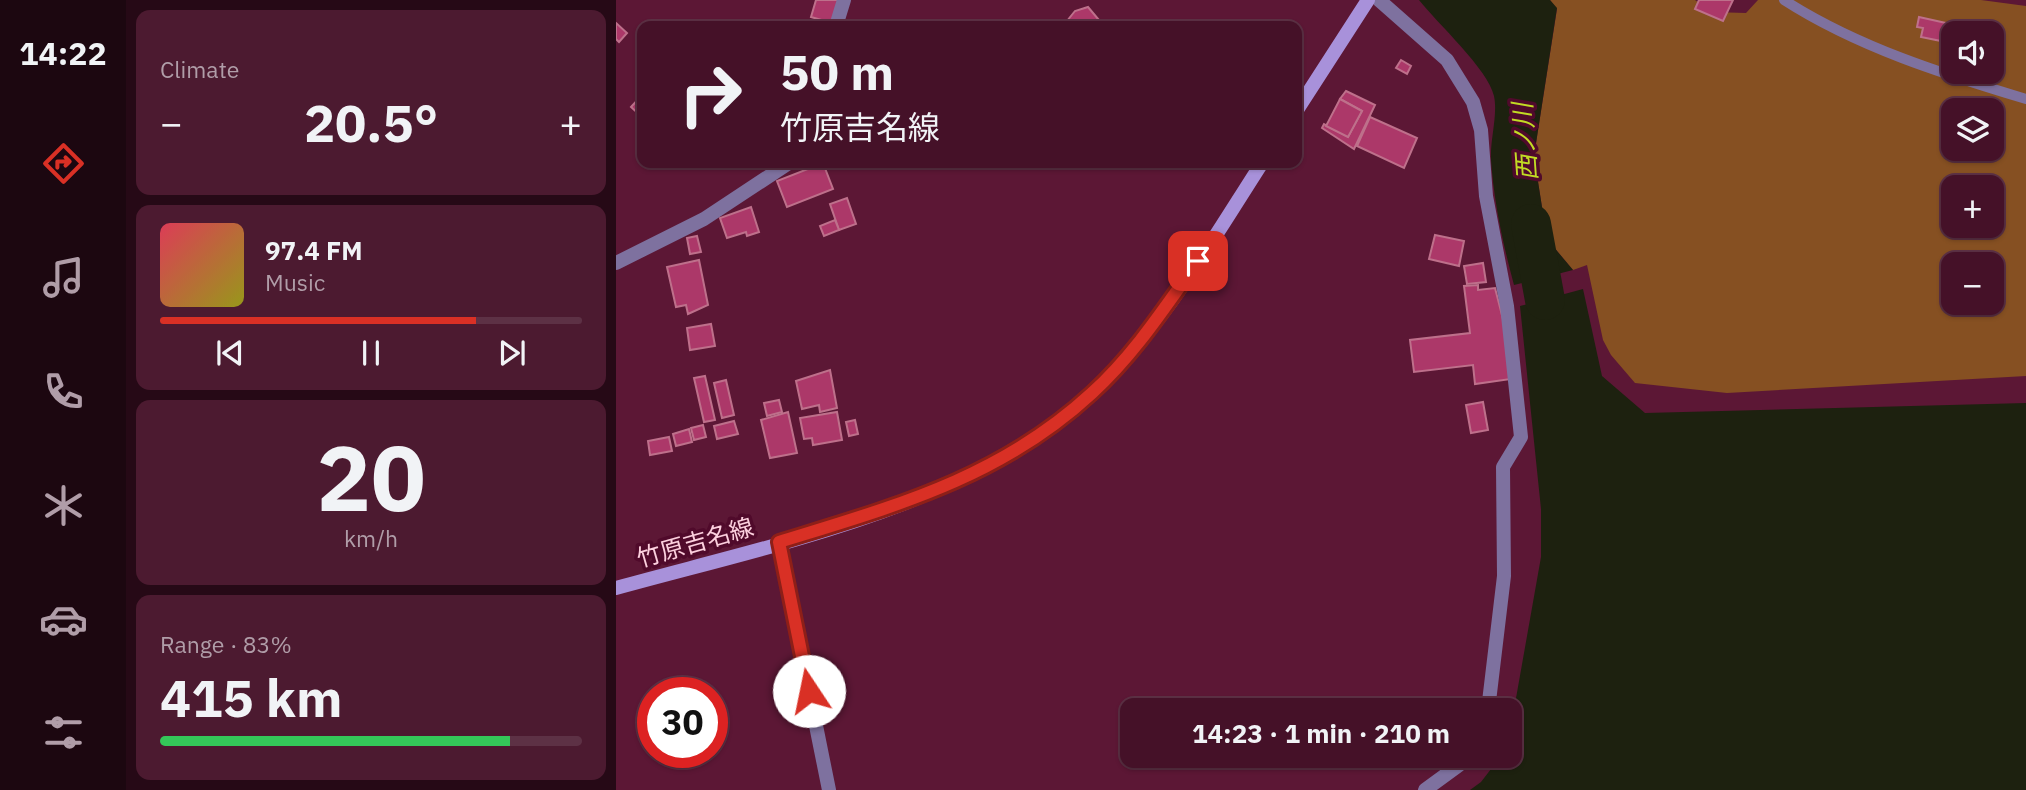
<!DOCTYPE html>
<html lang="en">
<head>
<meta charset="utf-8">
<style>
	body { margin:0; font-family:"IBM Plex Sans","Noto Sans JP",sans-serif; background:#4c1a30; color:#f1f3f6; height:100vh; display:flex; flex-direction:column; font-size:26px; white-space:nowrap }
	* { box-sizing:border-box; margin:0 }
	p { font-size:23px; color:#b09da8 }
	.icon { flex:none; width:38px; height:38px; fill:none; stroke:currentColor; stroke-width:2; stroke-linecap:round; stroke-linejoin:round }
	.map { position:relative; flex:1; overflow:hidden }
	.details { display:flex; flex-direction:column; gap:10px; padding:10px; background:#260916; width:490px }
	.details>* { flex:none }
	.guide { position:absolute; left:21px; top:21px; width:665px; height:147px; border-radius:14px; box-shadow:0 2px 5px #0004,0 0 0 2px #5d3145; background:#451128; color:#f1f3f6; overflow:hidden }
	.fabs { position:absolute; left:1325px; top:21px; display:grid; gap:14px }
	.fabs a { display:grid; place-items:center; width:63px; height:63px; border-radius:14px; background:#451128; box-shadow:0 2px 5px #0004,0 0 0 2px #5d3145; font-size:35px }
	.speed { position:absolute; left:21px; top:677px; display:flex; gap:14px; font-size:35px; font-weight:700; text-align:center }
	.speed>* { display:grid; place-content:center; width:91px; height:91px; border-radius:50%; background:#451128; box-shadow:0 2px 5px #0004,0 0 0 2px #5d3145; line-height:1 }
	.speed .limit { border:10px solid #d22; background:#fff; color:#111 }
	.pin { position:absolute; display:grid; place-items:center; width:60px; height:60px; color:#fff; margin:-30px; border-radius:14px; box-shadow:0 4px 10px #0006 }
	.me { position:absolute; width:77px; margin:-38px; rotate:349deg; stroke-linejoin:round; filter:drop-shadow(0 0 5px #0008) }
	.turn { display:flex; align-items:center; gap:24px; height:147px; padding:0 28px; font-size:32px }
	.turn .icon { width:91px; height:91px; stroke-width:2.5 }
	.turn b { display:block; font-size:49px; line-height:60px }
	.big { font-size:52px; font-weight:700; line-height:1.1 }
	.details .widget { flex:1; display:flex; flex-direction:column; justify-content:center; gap:10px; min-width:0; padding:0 24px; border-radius:14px; background:#4c1a30 }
	.details .dial { align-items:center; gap:0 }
	.dial b { font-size:91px; line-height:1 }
	.song { display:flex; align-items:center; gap:21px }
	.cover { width:84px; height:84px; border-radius:10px; background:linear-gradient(135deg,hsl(350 70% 55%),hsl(60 70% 35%)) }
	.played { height:7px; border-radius:4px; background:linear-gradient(90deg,#d93025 75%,#5d3145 75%) }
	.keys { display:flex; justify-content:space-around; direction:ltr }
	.heat { display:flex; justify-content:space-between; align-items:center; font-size:38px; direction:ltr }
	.charge { height:10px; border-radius:5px; background:linear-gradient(90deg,#34c759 83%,#5d3145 0) }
	.trip { position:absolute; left:504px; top:698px; width:402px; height:70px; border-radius:14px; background:#451128; box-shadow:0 2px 5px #0004,0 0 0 2px #5d3145; font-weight:700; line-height:70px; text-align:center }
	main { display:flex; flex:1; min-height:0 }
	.tabs { display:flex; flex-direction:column; width:126px; justify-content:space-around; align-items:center; background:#1c0710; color:#b09da8 }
	.tabs .icon { width:49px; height:49px }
	.tabs .on { color:#d93025 }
	.tabs b { font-size:32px; color:#f1f3f6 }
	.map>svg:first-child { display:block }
	.forest { fill:#865022; fill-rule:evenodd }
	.water { fill:#1d210f }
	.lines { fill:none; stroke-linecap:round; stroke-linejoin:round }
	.river { stroke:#1d210f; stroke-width:40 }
	.building { fill:#ac3869; stroke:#be708b; stroke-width:2 }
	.service { stroke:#7e719f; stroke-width:10 }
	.minor { stroke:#7e719f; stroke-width:14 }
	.secondary { stroke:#a891da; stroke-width:14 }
	.route-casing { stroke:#8d1f18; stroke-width:18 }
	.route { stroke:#d93025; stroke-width:12 }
	.labels { text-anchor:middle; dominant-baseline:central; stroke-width:7; stroke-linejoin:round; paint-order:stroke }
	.street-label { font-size:24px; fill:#fcd0de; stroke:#500a2b }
	.water-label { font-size:26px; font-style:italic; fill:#c2db24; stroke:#500a2b }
</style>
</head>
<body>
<main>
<nav class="tabs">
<b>14:22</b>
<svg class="icon on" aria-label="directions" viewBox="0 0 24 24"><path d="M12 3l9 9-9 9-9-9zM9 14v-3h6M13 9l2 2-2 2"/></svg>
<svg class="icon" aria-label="music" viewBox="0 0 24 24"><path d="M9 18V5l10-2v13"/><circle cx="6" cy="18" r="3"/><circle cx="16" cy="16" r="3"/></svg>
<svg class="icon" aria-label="phone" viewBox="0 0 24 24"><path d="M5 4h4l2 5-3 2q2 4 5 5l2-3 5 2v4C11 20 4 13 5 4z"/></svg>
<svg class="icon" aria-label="climate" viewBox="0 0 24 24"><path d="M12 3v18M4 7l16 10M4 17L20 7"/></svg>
<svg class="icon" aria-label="car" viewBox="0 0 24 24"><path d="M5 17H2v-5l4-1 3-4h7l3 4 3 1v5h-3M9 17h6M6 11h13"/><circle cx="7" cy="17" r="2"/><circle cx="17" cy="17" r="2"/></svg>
<svg class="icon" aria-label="filters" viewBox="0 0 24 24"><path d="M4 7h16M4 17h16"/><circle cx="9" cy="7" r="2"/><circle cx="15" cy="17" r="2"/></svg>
</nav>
<section class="details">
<div class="widget"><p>Climate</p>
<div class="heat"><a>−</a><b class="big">20.5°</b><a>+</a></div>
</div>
<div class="widget">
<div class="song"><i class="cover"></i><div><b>97.4 FM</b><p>Music</p></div></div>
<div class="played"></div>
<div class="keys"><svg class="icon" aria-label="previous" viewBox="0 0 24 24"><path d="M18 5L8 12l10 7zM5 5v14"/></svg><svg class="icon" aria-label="pause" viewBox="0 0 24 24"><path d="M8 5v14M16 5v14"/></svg><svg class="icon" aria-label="next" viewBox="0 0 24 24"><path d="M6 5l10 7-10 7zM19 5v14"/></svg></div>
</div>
<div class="widget dial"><b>20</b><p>km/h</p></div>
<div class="widget"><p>Range · 83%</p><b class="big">415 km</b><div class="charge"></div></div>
</section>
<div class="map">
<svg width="1410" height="790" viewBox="0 0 1410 790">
	<rect width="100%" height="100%" fill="#5c1735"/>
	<!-- forest -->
	<path class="forest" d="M934,0H1079L1096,12L1130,13L1142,0H1365L1410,6V376L1111,393L1019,383L995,355L987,340L971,265L957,270L931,239L918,156L941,9ZM1337,33H1376V72H1337ZM1337,110H1376V149H1337ZM1337,187H1376V226H1337ZM1337,264H1376V303H1337Z"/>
	<!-- water -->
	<g class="water">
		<path d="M803,0H934L941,8L918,156L931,239L957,270L898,285C887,244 878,203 875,160C874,139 882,115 878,96C872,69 821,23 803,0Z"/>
		<polygon points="967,289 986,376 1029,413 1410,403 1410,790 854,790 865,782 885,756 894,756 894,732 925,557 925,509 904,306"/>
	</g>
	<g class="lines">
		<!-- river -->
		<polyline class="river" points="915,224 929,300"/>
	</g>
	<!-- building -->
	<g class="building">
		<polygon points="200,0 223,0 216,23 195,17"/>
		<polygon points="1083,0 1117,0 1107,21 1079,9"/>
		<polygon points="472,7 488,26 447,26 459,11"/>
		<polygon points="1303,17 1330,23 1325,41 1305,37 1307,28 1301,27"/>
		<polygon points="0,23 11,33 3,42 0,39"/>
		<polygon points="785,60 795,66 791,74 780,68"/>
		<polygon points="730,91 759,105 738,149 706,128 708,124 732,137 746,111 724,99"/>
		<polygon points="26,95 26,117 15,107"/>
		<polygon points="724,99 746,111 732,137 710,126"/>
		<polygon points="754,117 801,138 788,168 741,146"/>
		<polygon points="207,163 217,189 171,207 161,181"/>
		<polygon points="231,198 240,224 223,230 214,204"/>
		<polygon points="135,207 143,232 131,236 130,232 111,238 104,218"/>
		<polygon points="219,220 223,230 208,236 204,226"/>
		<polygon points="819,235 848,241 843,266 813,259"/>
		<polygon points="81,236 85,252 74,254 71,238"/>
		<polygon points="83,260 92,305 72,314 70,305 60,307 51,267"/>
		<polygon points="867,263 870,282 851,284 848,266"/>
		<polygon points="862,285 862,290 879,288 888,323 895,379 859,384 857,365 798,372 794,340 854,333 848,286"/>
		<polygon points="95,324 99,346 74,350 71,328"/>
		<polygon points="214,370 221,408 204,412 203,405 186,409 180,381"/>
		<polygon points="89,376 99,420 88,422 78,378"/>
		<polygon points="110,380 118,415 106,418 98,383"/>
		<polygon points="163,400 166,412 151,416 148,403"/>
		<polygon points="867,402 872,430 855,433 850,405"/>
		<polygon points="172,412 181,453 154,458 145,420"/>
		<polygon points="221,412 226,440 197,445 196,438 188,439 184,418"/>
		<polygon points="239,420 242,434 233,436 230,422"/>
		<polygon points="118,421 122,434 101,439 98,426"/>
		<polygon points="87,425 90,437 78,440 75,428"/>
		<polygon points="73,429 76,442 60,446 57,434"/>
		<polygon points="53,437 56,451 34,455 32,441"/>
	</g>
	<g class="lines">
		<!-- service -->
		<path class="service" d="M1168,0C1241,47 1327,74 1410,99"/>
		<!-- minor -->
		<g class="minor">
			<polyline points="763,0 831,60 857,102 865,130 870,196 891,306 905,437 887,467 888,576 872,710"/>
			<polyline points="220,26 228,0"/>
			<polyline points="0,263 88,219 173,163"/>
			<polyline points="163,542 213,790"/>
			<polyline points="809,790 843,765 850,756"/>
		</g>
		<!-- secondary -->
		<g class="secondary">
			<polyline points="681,110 752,0"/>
			<path d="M0,588C158,544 354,507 476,393C546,328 595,242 646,163"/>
		</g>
	</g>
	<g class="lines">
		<defs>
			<path id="route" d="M193,691L163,542C279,506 384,478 476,393C518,355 549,307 582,261"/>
		</defs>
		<!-- route casing -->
		<use href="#route" class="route-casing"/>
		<!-- route -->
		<use href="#route" class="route"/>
	</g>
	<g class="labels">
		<!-- street labels -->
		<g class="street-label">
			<text transform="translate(79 542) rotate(-16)">竹原吉名線</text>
		</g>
		<!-- water labels -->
		<g class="water-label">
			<text transform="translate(908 142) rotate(-94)">西ノ川</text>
		</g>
	</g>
</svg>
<div class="fabs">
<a><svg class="icon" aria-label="sound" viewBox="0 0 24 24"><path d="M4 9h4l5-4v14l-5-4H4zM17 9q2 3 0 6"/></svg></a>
<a><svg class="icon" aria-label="layers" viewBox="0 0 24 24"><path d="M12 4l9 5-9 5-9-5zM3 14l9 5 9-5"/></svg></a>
<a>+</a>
<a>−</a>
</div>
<div class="speed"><div class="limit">30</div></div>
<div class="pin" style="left:582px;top:261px;background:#d93025"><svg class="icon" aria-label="arrive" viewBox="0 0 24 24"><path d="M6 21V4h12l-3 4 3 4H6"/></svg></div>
<svg class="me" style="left:193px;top:691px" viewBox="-20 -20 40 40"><circle r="19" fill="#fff"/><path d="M0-13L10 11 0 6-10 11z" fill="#d93025"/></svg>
<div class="trip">14:23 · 1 min · 210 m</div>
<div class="guide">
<div class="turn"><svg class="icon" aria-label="right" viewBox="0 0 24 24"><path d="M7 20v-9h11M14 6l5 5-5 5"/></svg><div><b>50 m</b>竹原吉名線</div></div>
</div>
</div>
</main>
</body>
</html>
